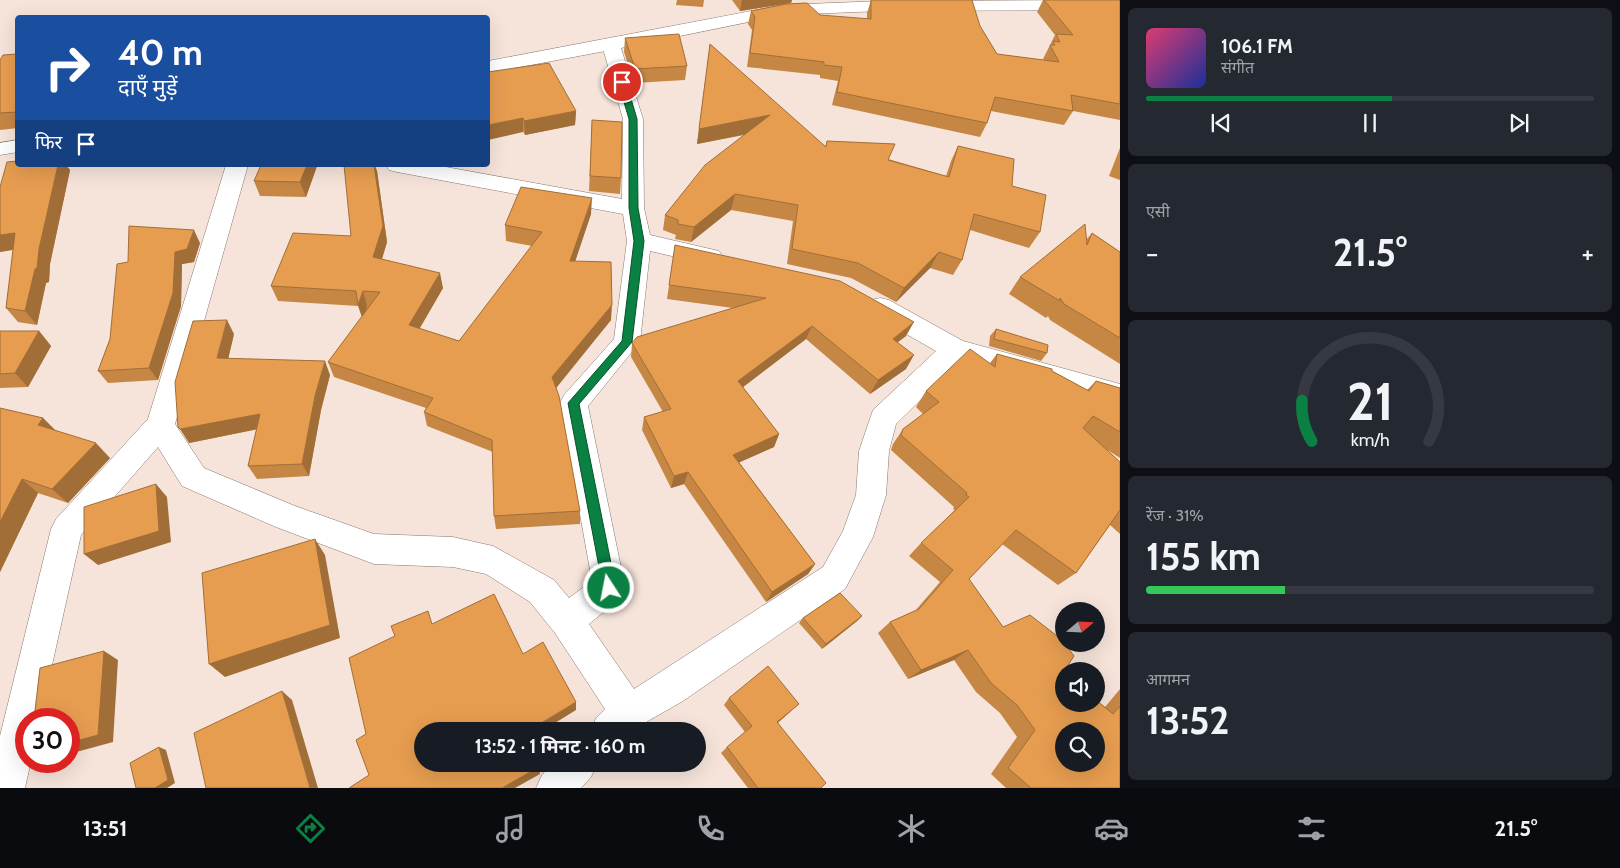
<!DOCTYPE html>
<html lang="hi">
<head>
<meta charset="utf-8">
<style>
	body { margin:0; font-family:Cabin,"Noto Sans Devanagari",sans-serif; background:#242831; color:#f1f3f6; height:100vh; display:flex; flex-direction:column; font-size:19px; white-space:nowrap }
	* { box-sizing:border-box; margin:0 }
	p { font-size:16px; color:#9ea1a6 }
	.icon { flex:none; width:28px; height:28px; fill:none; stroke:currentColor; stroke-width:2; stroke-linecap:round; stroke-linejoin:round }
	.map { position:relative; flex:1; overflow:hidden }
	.sheet { display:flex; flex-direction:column; gap:8px; padding:8px; background:#0d0f14; width:500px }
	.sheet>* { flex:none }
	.banner { position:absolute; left:15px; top:15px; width:475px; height:152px; border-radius:5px; box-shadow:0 5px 20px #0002; background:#1a4fa0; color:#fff; overflow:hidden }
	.needle { width:32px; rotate:71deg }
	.tools { position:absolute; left:1055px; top:602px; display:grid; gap:10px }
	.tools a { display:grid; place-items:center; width:50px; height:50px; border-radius:50%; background:#171b24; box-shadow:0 5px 20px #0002; font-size:25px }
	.speed { position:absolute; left:15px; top:708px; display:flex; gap:10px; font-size:25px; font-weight:700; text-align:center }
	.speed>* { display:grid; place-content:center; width:65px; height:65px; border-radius:50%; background:#171b24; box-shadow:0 5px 20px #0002; line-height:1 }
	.speed .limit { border:8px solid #d22; background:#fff; color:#111 }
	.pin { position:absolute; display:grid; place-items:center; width:42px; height:42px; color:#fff; margin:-21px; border:2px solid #fff; border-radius:50%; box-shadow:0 1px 5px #0007 }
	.me { position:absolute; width:55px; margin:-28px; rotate:349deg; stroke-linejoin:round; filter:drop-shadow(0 0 4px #0008) }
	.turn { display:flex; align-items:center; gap:18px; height:105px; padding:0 20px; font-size:22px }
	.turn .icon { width:65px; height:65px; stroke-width:2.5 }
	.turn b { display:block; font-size:35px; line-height:42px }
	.then { display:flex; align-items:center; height:48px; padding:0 20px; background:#0003; gap:10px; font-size:19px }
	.big { font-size:38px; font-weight:700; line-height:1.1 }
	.sheet .widget { flex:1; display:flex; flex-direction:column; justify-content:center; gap:8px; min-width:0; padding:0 18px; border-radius:8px; background:#242831 }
	.sheet .dial { align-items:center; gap:0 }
	.dial svg { height:130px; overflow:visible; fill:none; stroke:#363941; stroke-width:7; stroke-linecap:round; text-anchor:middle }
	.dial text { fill:#f1f3f6; stroke:none }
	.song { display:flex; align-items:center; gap:15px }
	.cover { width:60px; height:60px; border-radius:8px; background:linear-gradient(135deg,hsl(340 70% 55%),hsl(230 70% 35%)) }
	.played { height:5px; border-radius:2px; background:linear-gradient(90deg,#0b8043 55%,#363941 55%) }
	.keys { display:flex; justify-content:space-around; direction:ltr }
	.heat { display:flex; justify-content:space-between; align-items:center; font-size:28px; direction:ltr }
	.charge { height:8px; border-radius:4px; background:linear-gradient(90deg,#34c759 31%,#363941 0) }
	.trip { position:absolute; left:414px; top:722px; width:292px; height:50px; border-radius:25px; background:#171b24; box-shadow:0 5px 20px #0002; font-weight:700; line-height:50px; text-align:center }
	.tabs { display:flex; height:80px; justify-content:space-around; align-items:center; background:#090b0e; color:#9ea1a6 }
	.tabs .icon { width:35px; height:35px }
	.tabs .selected { color:#0b8043 }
	.tabs b { font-size:22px; color:#f1f3f6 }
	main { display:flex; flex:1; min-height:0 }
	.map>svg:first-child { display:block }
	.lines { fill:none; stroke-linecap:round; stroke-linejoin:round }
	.minor-casing { stroke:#87776f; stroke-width:1 }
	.trunk-casing { stroke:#87776f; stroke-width:1 }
	.minor { fill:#fff; fill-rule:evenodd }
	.trunk { fill:#fff; fill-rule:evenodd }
	.wall { fill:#c68745 }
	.shaded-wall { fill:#a16e38 }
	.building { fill:#e69d50; stroke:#a16e38; fill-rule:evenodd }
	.route { fill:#0b8043; stroke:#07532c }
</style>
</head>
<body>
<main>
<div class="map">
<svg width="1120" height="788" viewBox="0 0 1120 788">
	<rect width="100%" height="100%" fill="#f6e4da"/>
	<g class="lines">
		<defs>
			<g id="minor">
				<polygon points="611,40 617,41 620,45 643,119 644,208 650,235 719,251 723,257 719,263 711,265 650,251 640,342 588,406 625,587 621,598 589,624 634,689 823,567 843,531 856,495 859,451 873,410 936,351 871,314 867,307 871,300 880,298 889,300 963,341 1120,384 1120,406 960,361 896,424 889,451 886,495 873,537 845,589 683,701 641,725 634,731 591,731 596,718 605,709 555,633 530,602 486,574 453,567 374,564 276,527 182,486 158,447 81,535 40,719 26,719 26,761 31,761 25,788 0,788 0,736 51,529 56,519 148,419 226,165 248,165 175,424 204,468 295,506 374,534 453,537 493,546 554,580 569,598 592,581 560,403 564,395 614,339 627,241 623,214 397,172 389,170 386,165 435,165 622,199 623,119 602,45 605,41"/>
				<polygon points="552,764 597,764 591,777 581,788 536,788 542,775"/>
			</g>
			<g id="trunk">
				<polygon points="1120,0 1120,10 881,11 783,15 611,50 488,73 488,61 783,5 881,1"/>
				<polygon points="18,140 18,152 0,155 0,143"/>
			</g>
		</defs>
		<!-- minor casing -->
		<use href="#minor" class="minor-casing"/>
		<!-- trunk casing -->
		<use href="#trunk" class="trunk-casing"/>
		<!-- minor -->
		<use href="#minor" class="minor"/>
		<!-- trunk -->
		<use href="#trunk" class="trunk"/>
	</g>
	<!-- wall -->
	<g class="wall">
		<polygon points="677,0 704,0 703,7 676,5"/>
		<polygon points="732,0 792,0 791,3 740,11"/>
		<polygon points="871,0 980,26 997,54 1044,60 1043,59 1055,35 1037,12 1043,0 1120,0 1120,120 1073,111 1064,125 991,111 987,123 980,137 832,105 838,81 820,78 820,75 747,67 752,30 748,24 751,11 867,19 867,13"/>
		<polygon points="625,38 687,66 685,80 634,83 624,52"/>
		<polygon points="710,44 825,147 827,141 946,176 951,161 958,146 1012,186 1040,232 1029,248 970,230 962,260 953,275 930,268 896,302 851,278 787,264 793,221 731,210 691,242 675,239 676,235 663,230 665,215 744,135 697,144"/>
		<polygon points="18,54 18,128 0,130 0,60"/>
		<polygon points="488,72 576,111 575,125 525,135"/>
		<polygon points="592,120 621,178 620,194 589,191"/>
		<polygon points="1120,148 1120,180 1109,176"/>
		<polygon points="18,165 66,165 70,170 50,264 49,282 46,283 37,325 18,322 6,308 13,250 0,252 0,187"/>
		<polygon points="317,166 306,197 260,196 254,181"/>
		<polygon points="377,171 387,242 382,259 443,288 419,329 459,341 532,246 506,241 505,225 591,214 575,261 611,320 556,387 580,511 580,524 496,529 494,516 493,452 427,426 424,412 426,408 334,377 328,362 362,317 358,306 278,301 271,286 351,236"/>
		<polygon points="1092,233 1120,252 1120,364 1050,320 1048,316 1046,318 1009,294 1020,277 1086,240"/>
		<polygon points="200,243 194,262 182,264 181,306 158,380 108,383 98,371 110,339 128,262"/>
		<polygon points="675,245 906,336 897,342 906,369 870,394 806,339 743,387 779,434 774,447 739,462 815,564 808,574 766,602 684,484 671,488 642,430 644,417 663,412 631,357 632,343 733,308 667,299"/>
		<polygon points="996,329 1047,353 1041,361 989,346 990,336"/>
		<polygon points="0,331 39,331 51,346 28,387 0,388"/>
		<polygon points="234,334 228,359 330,375 321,410 309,476 257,479 248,466 257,429 189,443"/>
		<polygon points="997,354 1052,371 1087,390 1096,381 1120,388 1120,458 1106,449 1120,462 1120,534 1110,525 1076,573 1058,585 1002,544 969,579 1003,627 1105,707 1120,689 1120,788 1006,788 991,774 1017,737 1000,713 976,692 954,660 908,679 878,633 890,622 915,611 940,582 909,556 921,543 955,510 953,509 954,507 891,450 893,444 903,429 923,414 916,407 926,391 990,363"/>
		<polygon points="0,408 43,418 55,430 110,458 68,503 38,493 0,572"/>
		<polygon points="862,616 857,621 822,649 799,623 803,618"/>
		<polygon points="729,698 791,711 778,723 821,788 748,788 721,753 727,747 745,732 724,705"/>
	</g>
	<!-- shaded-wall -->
	<g class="shaded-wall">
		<polygon points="742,0 792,0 791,3 740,11"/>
		<polygon points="576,111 575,125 525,135 524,121"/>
		<polygon points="770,115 766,130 697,144 699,129"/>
		<polygon points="523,118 523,132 488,140 488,125"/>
		<polygon points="58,165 66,165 70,170 50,264 49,282 46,283 37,325 25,311"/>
		<polygon points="307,165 317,165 317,166 306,197 300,182"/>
		<polygon points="374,165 375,165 377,171 387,242 378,272 373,257"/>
		<polygon points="735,194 731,210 691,242 694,227"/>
		<polygon points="592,198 591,214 570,277 570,261"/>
		<polygon points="194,230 200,243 194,262 182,264 181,306 158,380 149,368 175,252"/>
		<polygon points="15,233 26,247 0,252 0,235"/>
		<polygon points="939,252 930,268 896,302 904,288"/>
		<polygon points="440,273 443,288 413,340 409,325"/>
		<polygon points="363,291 367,306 363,320 358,305"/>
		<polygon points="612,305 611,320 553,392 552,377"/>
		<polygon points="227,320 234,334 225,372 217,358"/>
		<polygon points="914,322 906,336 885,352 893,339"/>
		<polygon points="812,326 806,339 734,394 738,381"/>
		<polygon points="39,331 51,346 28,387 15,373"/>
		<polygon points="914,355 906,369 870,394 878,380"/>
		<polygon points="325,361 330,375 321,410 309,476 302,464 315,396"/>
		<polygon points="260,414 268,427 189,443 180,429"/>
		<polygon points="43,418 58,433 38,425"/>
		<polygon points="779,434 774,447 729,467 733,455"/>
		<polygon points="96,443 110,458 68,503 52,489"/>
		<polygon points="688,472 684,484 671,488 674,476"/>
		<polygon points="22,479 38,493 0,572 0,522"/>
		<polygon points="156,484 167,497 171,542 98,565 84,554"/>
		<polygon points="315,539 325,555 340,638 225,677 209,664"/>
		<polygon points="815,564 808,574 766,602 772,592"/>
		<polygon points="862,616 857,621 822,649 826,644"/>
		<polygon points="968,650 954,660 908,679 921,670"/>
		<polygon points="104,651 118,660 113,742 69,754 69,743"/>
		<polygon points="282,691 292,700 318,788 310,788"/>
		<polygon points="576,702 576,710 542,731 528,731"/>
		<polygon points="799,704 791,711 770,729 777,722"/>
		<polygon points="159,747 166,750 175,783 167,788 155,788"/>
		<polygon points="539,767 540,774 515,788 502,788"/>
	</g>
	<!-- building -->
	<g class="building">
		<polygon points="871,0 972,0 980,26 997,54 1059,62 1050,45 1055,45 1053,41 1060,42 1056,34 1073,35 1044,0 1120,0 1120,104 1071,95 1073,111 995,97 987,123 837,92 842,67 824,65 824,62 750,53 755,17 751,11 786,4 807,3 820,15 871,19"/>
		<polygon points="679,34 687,66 635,69 625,38"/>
		<polygon points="710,44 826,147 827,141 895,144 888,160 949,177 958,146 1014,159 1012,186 1046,195 1040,232 974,214 962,260 939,252 904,288 858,263 792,249 798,205 735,194 694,227 678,224 678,220 665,215 705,165 770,115 699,129"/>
		<polygon points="18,54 18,112 0,113 0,60 3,55"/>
		<polygon points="549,63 576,111 524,121 523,118 488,125 488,72"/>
		<polygon points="592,120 622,122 621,178 590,176"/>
		<polygon points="18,161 18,165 58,165 39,249 37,268 35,269 25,311 6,308 15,233 0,235 0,187 7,162"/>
		<polygon points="261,165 307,165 300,182 254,181"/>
		<polygon points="344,165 374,165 383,226 373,257 440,273 409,325 459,341 542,232 505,225 521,187 592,198 570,261 611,262 612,305 552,377 559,396 580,511 494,516 492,440 424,412 433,398 328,362 380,292 363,291 358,305 356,291 271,286 293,233 351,236"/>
		<polygon points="1085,224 1087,245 1092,233 1120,252 1120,338 1064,304 1060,298 1060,301 1020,277"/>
		<polygon points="129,226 194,230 187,249 175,252 173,293 149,368 98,371 110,339 117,264 128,262"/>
		<polygon points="675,245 840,281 914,322 893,339 914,355 878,380 812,326 738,381 779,434 733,455 815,564 772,592 688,472 674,476 644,417 671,409 632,343 637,337 766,298 669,285"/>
		<polygon points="227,320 217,358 325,361 315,396 302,464 248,466 260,414 180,429 178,427 175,382 193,321"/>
		<polygon points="996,329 1048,345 1047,353 994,339"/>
		<polygon points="0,331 39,331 15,373 0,374"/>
		<path d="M970,349L995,367L997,354L1052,369V371L1089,391L1096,381L1120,388V432L1093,416L1083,428L1120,462V510L1076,573L1016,530L969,579L1003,627L1030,615L1061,639L1064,644H1065L1074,656L1063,673L1064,674V704H1096V700L1113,714L1120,706V788H1031L1008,768L1035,730L1017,705L991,683L968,650L921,670L890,622L919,609L953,570L921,543L969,497L966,495L967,493L901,435L903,429L939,402L926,391ZM1064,731H1096V764H1064Z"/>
		<polygon points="0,408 43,418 38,425 96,443 52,489 22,479 0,522"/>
		<polygon points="156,484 159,531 84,554 84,507"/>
		<polygon points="315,539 330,625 209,664 202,573"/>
		<polygon points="840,593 862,616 826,644 803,618"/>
		<polygon points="494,594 523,654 543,642 576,702 528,731 422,731 422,764 538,764 539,767 502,788 349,788 369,775 356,740 366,734 349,658 395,636 391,626 428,611 432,624"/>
		<polygon points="104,651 98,735 69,743 69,719 34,719 40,668"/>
		<polygon points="768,666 799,704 777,722 826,783 821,788 758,788 727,747 752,726 729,698"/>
		<polygon points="282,691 310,788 206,788 194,733"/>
		<polygon points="159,747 168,780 155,788 136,788 130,763"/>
	</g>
	<!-- route -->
	<polygon class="route" points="622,80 626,82 637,119 638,208 644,241 632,342 579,404 616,588 614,592 609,594 605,592 603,588 568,403 622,341 634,241 629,208 629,119 618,82"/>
</svg>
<div class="tools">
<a><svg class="needle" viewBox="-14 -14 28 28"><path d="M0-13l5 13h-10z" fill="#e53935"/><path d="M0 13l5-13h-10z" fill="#9ea1a6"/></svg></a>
<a><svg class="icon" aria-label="sound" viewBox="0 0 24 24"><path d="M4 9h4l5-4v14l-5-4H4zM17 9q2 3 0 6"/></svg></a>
<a><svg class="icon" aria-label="search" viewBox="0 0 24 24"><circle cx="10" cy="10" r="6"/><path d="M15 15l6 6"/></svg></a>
</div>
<div class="speed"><div class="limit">30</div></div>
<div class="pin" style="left:622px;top:82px;background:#d93025"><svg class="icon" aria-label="arrive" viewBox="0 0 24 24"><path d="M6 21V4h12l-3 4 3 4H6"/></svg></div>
<svg class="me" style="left:609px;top:588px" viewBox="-20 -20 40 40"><circle r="17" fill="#0b8043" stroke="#fff" stroke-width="3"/><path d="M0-11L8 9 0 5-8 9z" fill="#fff"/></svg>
<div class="trip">13:52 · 1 मिनट · 160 m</div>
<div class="banner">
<div class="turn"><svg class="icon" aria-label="right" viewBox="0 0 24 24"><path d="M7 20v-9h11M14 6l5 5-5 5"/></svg><div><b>40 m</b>दाएँ मुड़ें</div></div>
<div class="then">फिर<svg class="icon" aria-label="arrive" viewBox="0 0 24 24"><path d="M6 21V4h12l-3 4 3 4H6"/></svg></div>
</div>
</div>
<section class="sheet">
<div class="widget">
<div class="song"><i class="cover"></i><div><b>106.1 FM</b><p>संगीत</p></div></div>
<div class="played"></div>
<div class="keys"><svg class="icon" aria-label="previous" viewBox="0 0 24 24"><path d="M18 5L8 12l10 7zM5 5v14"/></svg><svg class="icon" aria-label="pause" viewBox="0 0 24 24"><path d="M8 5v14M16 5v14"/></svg><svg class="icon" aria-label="next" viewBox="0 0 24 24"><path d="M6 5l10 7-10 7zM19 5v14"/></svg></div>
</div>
<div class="widget"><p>एसी</p>
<div class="heat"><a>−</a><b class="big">21.5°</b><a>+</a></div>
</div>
<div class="widget dial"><svg viewBox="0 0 100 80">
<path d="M14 69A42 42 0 1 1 86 69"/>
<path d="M14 69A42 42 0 0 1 8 44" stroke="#0b8043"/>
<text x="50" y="56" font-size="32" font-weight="700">21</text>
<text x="50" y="72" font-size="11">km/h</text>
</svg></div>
<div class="widget"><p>रेंज · 31%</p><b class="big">155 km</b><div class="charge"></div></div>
<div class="widget"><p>आगमन</p><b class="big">13:52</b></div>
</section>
</main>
<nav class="tabs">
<b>13:51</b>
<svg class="icon selected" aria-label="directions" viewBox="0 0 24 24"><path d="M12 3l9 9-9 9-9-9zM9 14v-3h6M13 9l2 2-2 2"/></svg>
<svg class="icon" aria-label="music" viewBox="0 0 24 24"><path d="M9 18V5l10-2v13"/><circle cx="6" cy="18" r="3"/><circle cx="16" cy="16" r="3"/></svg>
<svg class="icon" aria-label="phone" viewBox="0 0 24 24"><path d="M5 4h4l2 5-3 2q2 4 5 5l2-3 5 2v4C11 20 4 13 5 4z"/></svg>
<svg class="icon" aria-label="climate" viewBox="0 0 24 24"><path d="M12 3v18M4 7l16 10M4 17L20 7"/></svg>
<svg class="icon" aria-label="car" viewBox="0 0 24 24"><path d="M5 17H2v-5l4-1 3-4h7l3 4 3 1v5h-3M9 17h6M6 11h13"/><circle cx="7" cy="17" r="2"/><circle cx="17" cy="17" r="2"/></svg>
<svg class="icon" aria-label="filters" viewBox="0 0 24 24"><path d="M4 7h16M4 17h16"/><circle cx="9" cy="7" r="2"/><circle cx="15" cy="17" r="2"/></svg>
<b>21.5°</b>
</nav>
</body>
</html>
